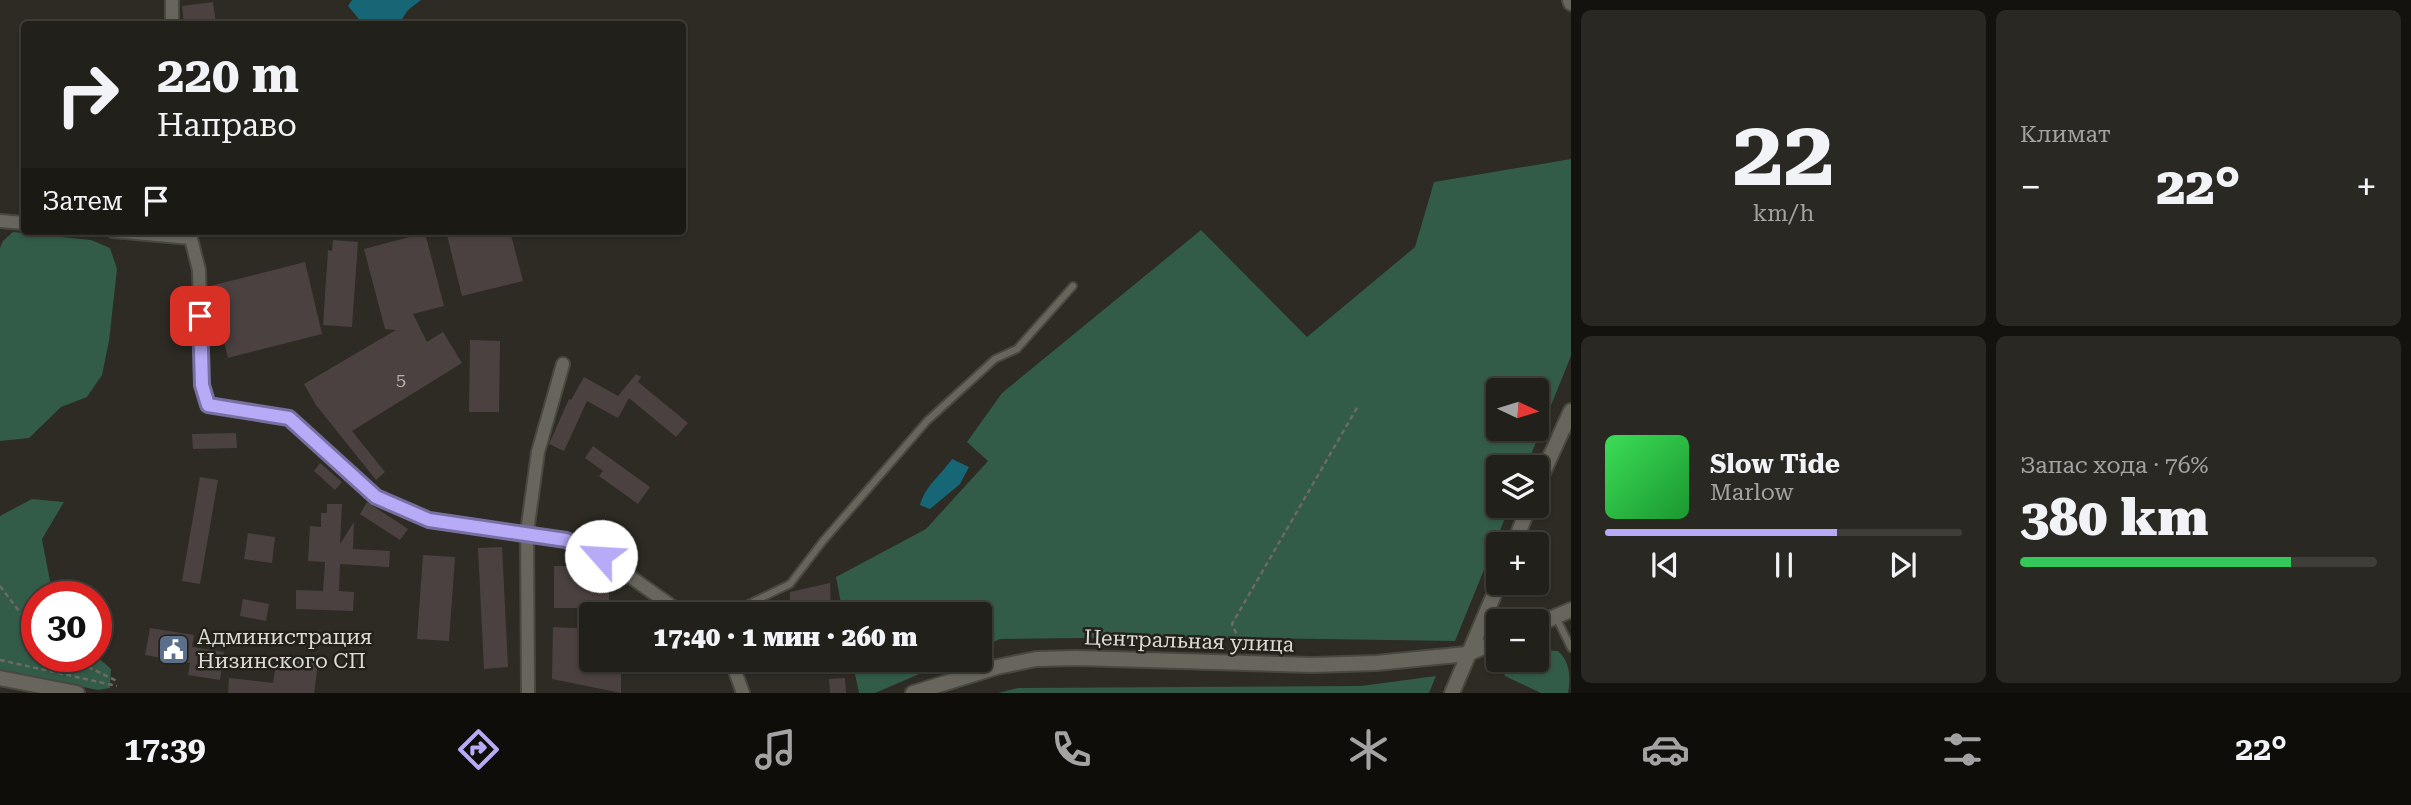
<!DOCTYPE html>
<html lang="ru">
<head>
<meta charset="utf-8">
<style>
	body { margin:0; font-family:"Roboto Serif",serif; background:#2a2823; color:#f1f3f6; height:100vh; display:flex; flex-direction:column; font-size:26px; white-space:nowrap }
	* { box-sizing:border-box; margin:0 }
	p { font-size:23px; color:#a2a3a2 }
	.icon { flex:none; width:38px; height:38px; fill:none; stroke:currentColor; stroke-width:2; stroke-linecap:round; stroke-linejoin:round }
	.map { position:relative; flex:1; overflow:hidden }
	.panel { display:flex; flex-direction:column; gap:10px; padding:10px; background:#13120e; width:840px }
	.panel>* { flex:none }
	.banner { position:absolute; left:21px; top:21px; width:665px; height:214px; border-radius:7px; box-shadow:0 2px 5px #0004,0 0 0 2px #3f3e39; background:#22201a; color:#f1f3f6; overflow:hidden }
	.needle { width:46px; rotate:94deg }
	.fabs { position:absolute; left:1486px; top:378px; display:grid; gap:14px }
	.fabs a { display:grid; place-items:center; width:63px; height:63px; border-radius:7px; background:#22201a; box-shadow:0 2px 5px #0004,0 0 0 2px #3f3e39; font-size:35px }
	.speed { position:absolute; left:21px; top:581px; display:flex; gap:14px; font-size:35px; font-weight:700; text-align:center }
	.speed>* { display:grid; place-content:center; width:91px; height:91px; border-radius:50%; background:#22201a; box-shadow:0 2px 5px #0004,0 0 0 2px #3f3e39; line-height:1 }
	.speed .limit { border:10px solid #d22; background:#fff; color:#111 }
	.pin { position:absolute; display:grid; place-items:center; width:60px; height:60px; color:#fff; margin:-30px; border-radius:14px; box-shadow:0 4px 10px #0006 }
	.me { position:absolute; width:77px; margin:-38px; rotate:296deg; stroke-linejoin:round; filter:drop-shadow(0 0 5px #0008) }
	.turn { display:flex; align-items:center; gap:24px; height:147px; padding:0 21px; font-size:32px }
	.turn .icon { width:91px; height:91px; stroke-width:2.5 }
	.turn b { display:block; font-size:49px; line-height:60px }
	.then { display:flex; align-items:center; height:66px; padding:0 21px; background:#0003; gap:14px; font-size:26px }
	.big { font-size:52px; font-weight:800; line-height:1.1 }
	.panel .card { flex:1; display:flex; flex-direction:column; justify-content:center; gap:10px; min-width:0; padding:0 24px; border-radius:10px; background:#2a2823 }
	.panel .dial { align-items:center; gap:0 }
	.dial b { font-size:91px; line-height:1 }
	.song { display:flex; align-items:center; gap:21px }
	.cover { width:84px; height:84px; border-radius:10px; background:linear-gradient(135deg,hsl(130 70% 55%),hsl(130 70% 35%)) }
	.played { height:7px; border-radius:4px; background:linear-gradient(90deg,#b7abf8 65%,#3f3e39 65%) }
	.keys { display:flex; justify-content:space-around; direction:ltr }
	.heat { display:flex; justify-content:space-between; align-items:center; font-size:38px; direction:ltr }
	.charge { height:10px; border-radius:5px; background:linear-gradient(90deg,#34c759 76%,#3f3e39 0) }
	.panel .tiles { flex:1; display:grid; gap:10px; grid-template-columns:repeat(2,1fr) }
	.trip { position:absolute; left:579px; top:602px; width:413px; height:70px; border-radius:7px; background:#22201a; box-shadow:0 2px 5px #0004,0 0 0 2px #3f3e39; font-weight:800; line-height:70px; text-align:center }
	.menu { display:flex; height:112px; justify-content:space-around; align-items:center; background:#0e0d0a; color:#a2a3a2 }
	.menu .icon { width:49px; height:49px }
	.menu .selected { color:#b7abf8 }
	.menu b { font-size:32px; color:#f1f3f6 }
	main { display:flex; flex:1; min-height:0 }
	.map>svg:first-child { display:block }
	.green { fill:#325b48; fill-rule:evenodd }
	.water { fill:#176675 }
	.building { fill:#4c4141 }
	.lines { fill:none; stroke-linecap:round; stroke-linejoin:round }
	.service-casing { stroke:#484740; stroke-width:10 }
	.minor-casing { stroke:#484740; stroke-width:16 }
	.tertiary-casing { stroke:#484740; stroke-width:18 }
	.path { stroke:#6c6a63; stroke-width:2.5; stroke-dasharray:5 3.5; stroke-linecap:butt }
	.service { stroke:#68665c; stroke-width:6 }
	.minor { stroke:#68665c; stroke-width:12 }
	.tertiary { stroke:#68665c; stroke-width:14 }
	.route-casing { stroke:#776fa1; stroke-width:18 }
	.route { stroke:#b7abf8; stroke-width:12 }
	.labels { text-anchor:middle; dominant-baseline:central; stroke-width:5; stroke-linejoin:round; paint-order:stroke }
	.number-label { font-size:18px; fill:#b7b4af }
	.poi-label { font-size:21px; fill:#dbdad4; stroke:#232119; text-anchor:start }
	.street-label { font-size:21px; fill:#dbdad4; stroke:#232119 }
</style>
</head>
<body>
<main>
<div class="map">
<svg width="1571" height="693" viewBox="0 0 1571 693">
	<rect width="100%" height="100%" fill="#2d2b23"/>
	<!-- green -->
	<g class="green">
		<path d="M1571,159V356L1526,467H1498V506H1510L1455,641L1175,637L1000,639L980,648V614H843L836,577L926,529L988,461L967,442L1002,393L1201,230L1307,337L1415,247L1434,182ZM1536,390V429H1498V390Z"/>
		<polygon points="13,232 91,240 110,248 117,269 109,341 102,375 87,397 61,407 29,438 0,441 0,248 3,241"/>
		<polygon points="32,499 64,502 42,539 53,597 37,597 37,656 96,656 111,669 110,688 98,690 0,670 0,516"/>
		<path d="M1546,650L1558,651C1570,661 1571,678 1568,693H1541L1505,676L1503,671C1512,660 1523,660 1536,660L1537,654Z"/>
		<polygon points="852,660 952,660 875,693 859,693"/>
		<polygon points="1436,676 1429,693 998,693 1018,688 1361,686"/>
	</g>
	<!-- water -->
	<g class="water">
		<polygon points="352,0 421,0 408,10 399,24 363,24 348,6"/>
		<path d="M952,459L969,467L960,484L930,509L920,505C925,486 941,475 952,459Z"/>
	</g>
	<!-- building -->
	<g class="building">
		<polygon points="213,2 216,24 184,24 182,6"/>
		<polygon points="446,231 510,231 523,281 462,296"/>
		<polygon points="425,233 444,306 413,314 427,342 443,332 462,363 352,431 385,472 376,480 316,405 304,384 396,330 385,329 364,249"/>
		<polygon points="333,240 358,242 352,327 323,325 328,250 332,251"/>
		<polygon points="305,262 322,334 228,358 210,286"/>
		<polygon points="470,340 500,341 499,412 469,412"/>
		<polygon points="636,374 641,377 638,382 688,423 676,437 629,398 618,418 587,401 564,451 549,444 569,399 571,400 584,377 618,396"/>
		<polygon points="236,433 237,448 193,449 192,434"/>
		<polygon points="593,446 650,487 638,504 599,476 603,471 585,458"/>
		<polygon points="320,463 342,482 335,490 314,471"/>
		<polygon points="200,477 218,480 200,584 182,581"/>
		<polygon points="367,502 408,529 400,540 360,514"/>
		<polygon points="327,504 342,504 340,544 354,522 353,549 390,551 389,567 340,564 339,591 354,592 353,611 296,609 296,590 323,591 325,562 308,561 310,526 321,527 321,513 327,513"/>
		<polygon points="248,533 275,537 272,563 244,559"/>
		<polygon points="502,547 508,667 484,669 478,548"/>
		<polygon points="423,555 455,557 449,641 417,639"/>
		<polygon points="554,566 601,566 609,573 609,608 554,608"/>
		<polygon points="830,583 831,614 759,614 790,600 790,592"/>
		<polygon points="243,599 269,604 266,621 240,616"/>
		<polygon points="553,627 592,629 592,660 621,660 621,693 552,679"/>
		<polygon points="150,628 194,635 192,647 224,652 220,680 188,675 190,663 145,655"/>
		<polygon points="292,655 318,663 314,693 228,693 229,678 273,683 277,657 292,659"/>
		<polygon points="746,660 779,660 779,669 747,670"/>
		<polygon points="845,678 846,693 830,693 829,679"/>
	</g>
	<g class="lines">
		<defs>
			<g id="service">
				<polyline points="728,614 790,584 823,541 927,421 995,359 1017,349 1073,286"/>
				<polyline points="1556,617 1571,648"/>
			</g>
			<g id="minor">
				<polyline points="172,0 172,24"/>
				<polyline points="0,221 24,223"/>
				<polyline points="113,231 191,238"/>
				<polyline points="189,231 199,270 202,385 208,405 289,418 376,497 430,520 566,540 601,556 683,614"/>
				<polyline points="731,660 743,693"/>
				<polyline points="528,693 527,532 538,452 563,364"/>
			</g>
			<g id="tertiary">
				<polyline points="1570,0 1571,3"/>
				<polyline points="1536,488 1571,411"/>
				<polyline points="1514,544 1529,506"/>
				<polyline points="1536,625 1571,610"/>
				<polyline points="0,678 77,693"/>
				<polyline points="913,693 997,667 1036,659 1077,658 1312,665 1376,663 1467,654 1498,641"/>
				<polyline points="1452,693 1499,583"/>
			</g>
		</defs>
		<!-- service casing -->
		<use href="#service" class="service-casing"/>
		<!-- minor casing -->
		<use href="#minor" class="minor-casing"/>
		<!-- tertiary casing -->
		<use href="#tertiary" class="tertiary-casing"/>
		<!-- path -->
		<g class="path">
			<polyline points="0,586 37,635"/>
			<polyline points="1243,649 1232,624 1358,406"/>
			<polyline points="65,656 117,681"/>
			<polyline points="0,660 117,686"/>
		</g>
		<!-- service -->
		<use href="#service" class="service"/>
		<!-- minor -->
		<use href="#minor" class="minor"/>
		<!-- tertiary -->
		<use href="#tertiary" class="tertiary"/>
	</g>
	<g class="lines">
		<defs>
			<polyline id="route" points="200,316 202,385 208,405 289,418 376,497 429,520 566,540 601,556"/>
		</defs>
		<!-- route casing -->
		<use href="#route" class="route-casing"/>
		<!-- route -->
		<use href="#route" class="route"/>
	</g>
	<!-- icons -->
	<defs>
		<symbol id="civic-square" viewBox="-11 -11 22 22"><rect x="-9" y="-9" width="18" height="18" rx="4" fill="#5c6f8a" stroke="#232119"/><path d="M-.6-6.5H3V-4.5H.6V-3L4-1V1h2V6H-6V1h2V-1L-.6-3ZM-1.2 2.5V6h2.4V2.5Z" fill="#fff"/></symbol>
	</defs>
	<g fill-rule="evenodd">
		<use href="#civic-square" x="156" y="632" width="35" height="35"/>
	</g>
	<g class="labels">
		<!-- number labels -->
		<g class="number-label">
			<text x="401" y="379">5</text>
		</g>
		<!-- poi labels -->
		<g class="poi-label">
			<text x="197" y="637">Администрация<tspan x="197" dy="24">Низинского СП</tspan></text>
		</g>
		<!-- street labels -->
		<g class="street-label">
			<text transform="translate(1189 641) rotate(2)">Центральная улица</text>
		</g>
	</g>
</svg>
<div class="fabs">
<a><svg class="needle" viewBox="-14 -14 28 28"><path d="M0-13l5 13h-10z" fill="#e53935"/><path d="M0 13l5-13h-10z" fill="#a2a3a2"/></svg></a>
<a><svg class="icon" aria-label="layers" viewBox="0 0 24 24"><path d="M12 4l9 5-9 5-9-5zM3 14l9 5 9-5"/></svg></a>
<a>+</a>
<a>−</a>
</div>
<div class="speed"><div class="limit">30</div></div>
<div class="pin" style="left:200px;top:316px;background:#d93025"><svg class="icon" aria-label="arrive" viewBox="0 0 24 24"><path d="M6 21V4h12l-3 4 3 4H6"/></svg></div>
<svg class="me" style="left:601px;top:556px" viewBox="-20 -20 40 40"><circle r="19" fill="#fff"/><path d="M0-13L10 11 0 6-10 11z" fill="#b7abf8"/></svg>
<div class="trip">17:40 · 1 мин · 260 m</div>
<div class="banner">
<div class="turn"><svg class="icon" aria-label="right" viewBox="0 0 24 24"><path d="M7 20v-9h11M14 6l5 5-5 5"/></svg><div><b>220 m</b>Направо</div></div>
<div class="then">Затем<svg class="icon" aria-label="arrive" viewBox="0 0 24 24"><path d="M6 21V4h12l-3 4 3 4H6"/></svg></div>
</div>
</div>
<section class="panel">
<div class="tiles">
<div class="card dial"><b>22</b><p>km/h</p></div>
<div class="card"><p>Климат</p>
<div class="heat"><a>−</a><b class="big">22°</b><a>+</a></div>
</div>
<div class="card">
<div class="song"><i class="cover"></i><div><b>Slow Tide</b><p>Marlow</p></div></div>
<div class="played"></div>
<div class="keys"><svg class="icon" aria-label="previous" viewBox="0 0 24 24"><path d="M18 5L8 12l10 7zM5 5v14"/></svg><svg class="icon" aria-label="pause" viewBox="0 0 24 24"><path d="M8 5v14M16 5v14"/></svg><svg class="icon" aria-label="next" viewBox="0 0 24 24"><path d="M6 5l10 7-10 7zM19 5v14"/></svg></div>
</div>
<div class="card"><p>Запас хода · 76%</p><b class="big">380 km</b><div class="charge"></div></div>
</div>
</section>
</main>
<nav class="menu">
<b>17:39</b>
<svg class="icon selected" aria-label="directions" viewBox="0 0 24 24"><path d="M12 3l9 9-9 9-9-9zM9 14v-3h6M13 9l2 2-2 2"/></svg>
<svg class="icon" aria-label="music" viewBox="0 0 24 24"><path d="M9 18V5l10-2v13"/><circle cx="6" cy="18" r="3"/><circle cx="16" cy="16" r="3"/></svg>
<svg class="icon" aria-label="phone" viewBox="0 0 24 24"><path d="M5 4h4l2 5-3 2q2 4 5 5l2-3 5 2v4C11 20 4 13 5 4z"/></svg>
<svg class="icon" aria-label="climate" viewBox="0 0 24 24"><path d="M12 3v18M4 7l16 10M4 17L20 7"/></svg>
<svg class="icon" aria-label="car" viewBox="0 0 24 24"><path d="M5 17H2v-5l4-1 3-4h7l3 4 3 1v5h-3M9 17h6M6 11h13"/><circle cx="7" cy="17" r="2"/><circle cx="17" cy="17" r="2"/></svg>
<svg class="icon" aria-label="filters" viewBox="0 0 24 24"><path d="M4 7h16M4 17h16"/><circle cx="9" cy="7" r="2"/><circle cx="15" cy="17" r="2"/></svg>
<b>22°</b>
</nav>
</body>
</html>
